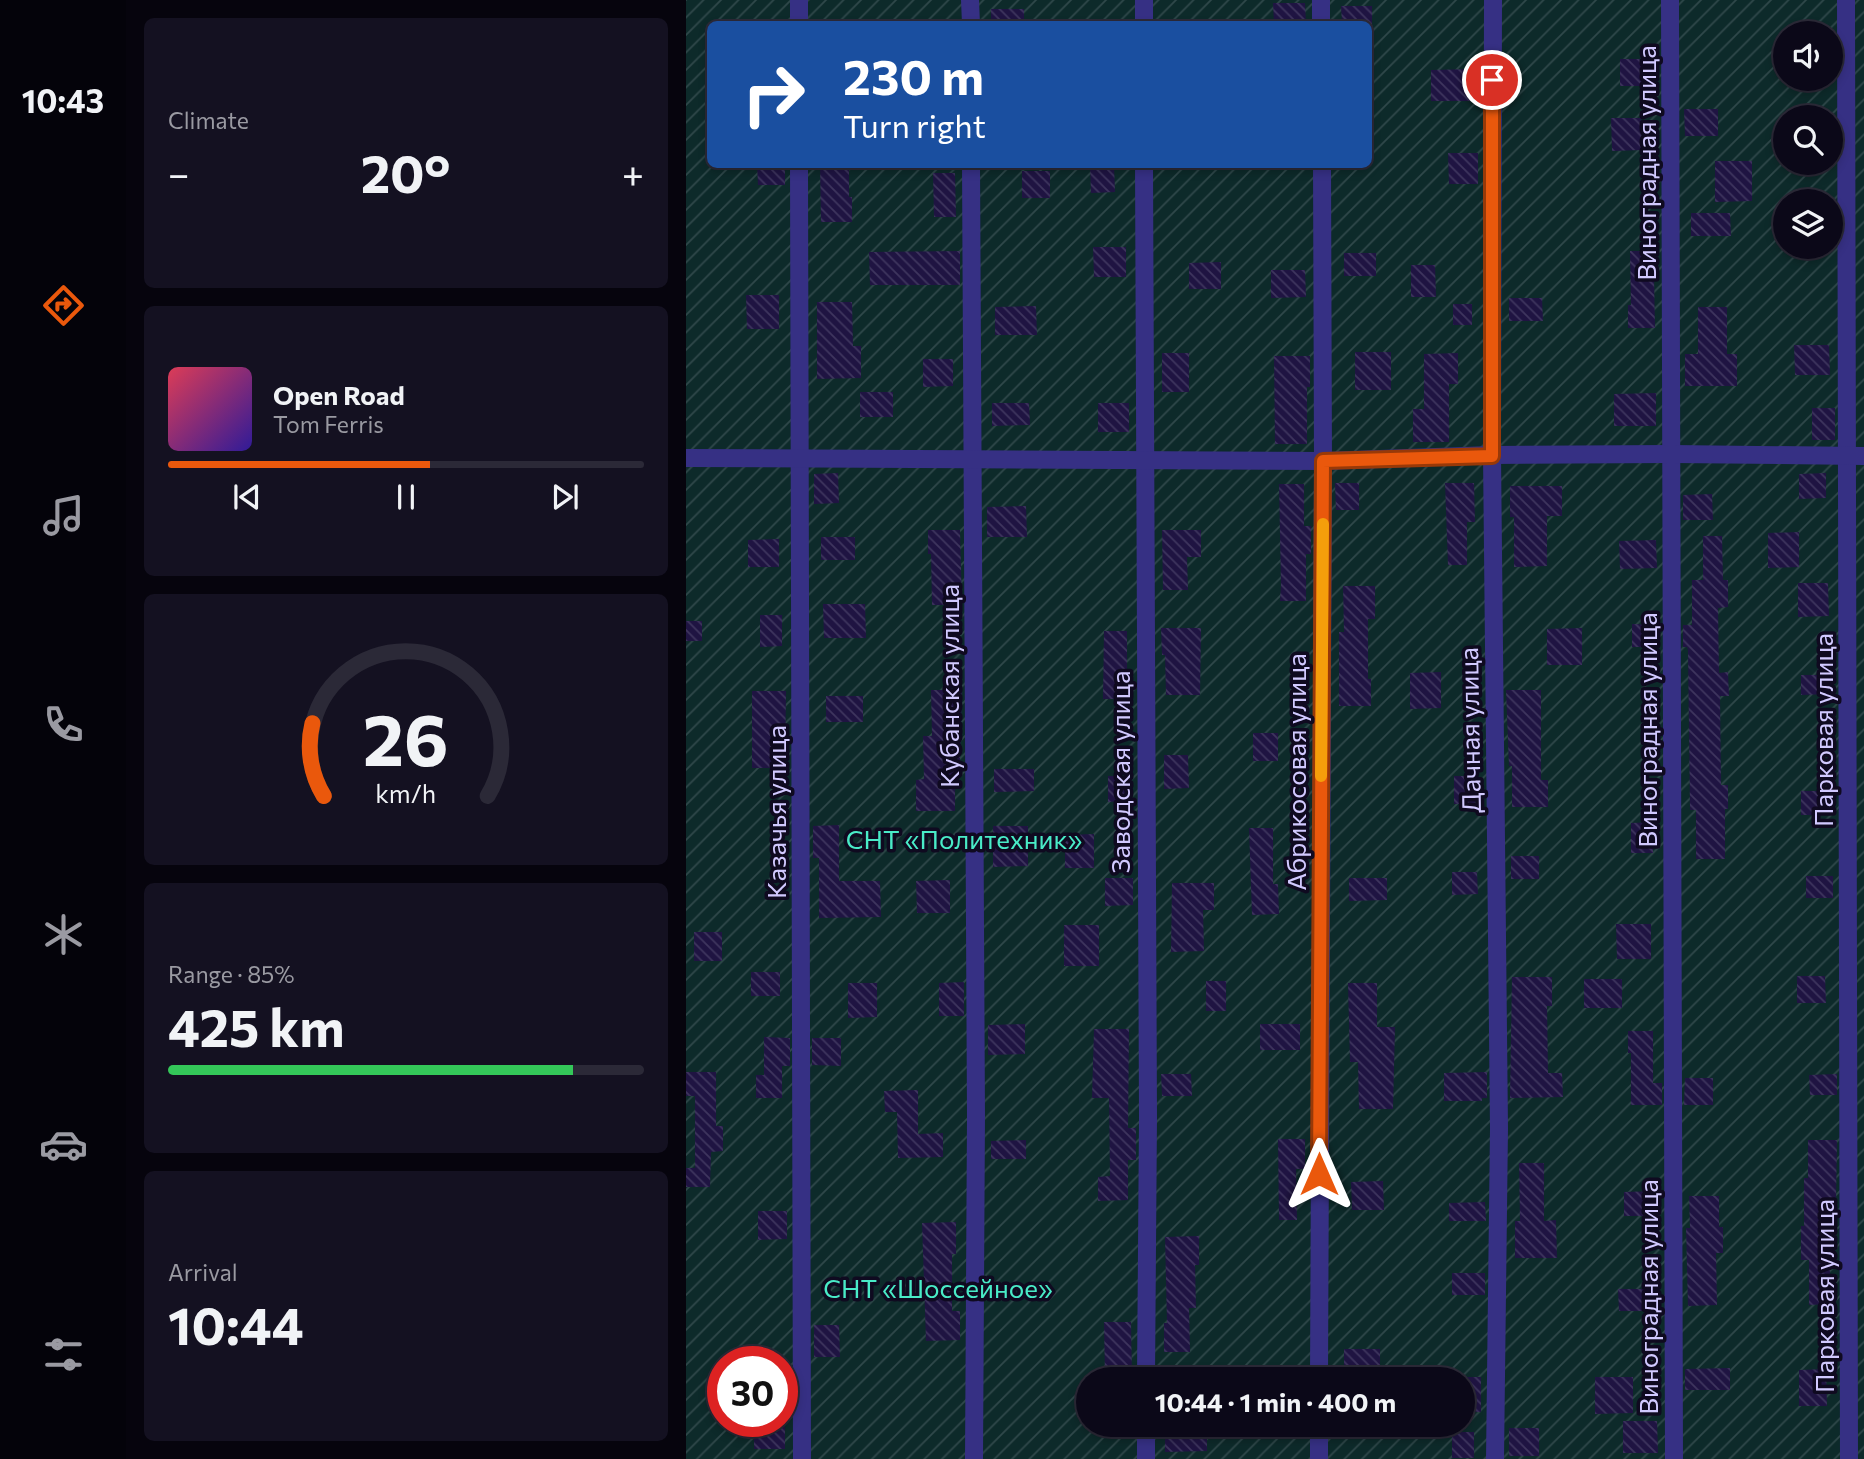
<!DOCTYPE html>
<html lang="en">
<head>
<meta charset="utf-8">
<style>
	body { margin:0; font-family:Commissioner,sans-serif; background:#141121; color:#f1f3f6; height:100vh; display:flex; flex-direction:column; font-size:26px; white-space:nowrap }
	* { box-sizing:border-box; margin:0 }
	p { font-size:23px; color:#9a9aa2 }
	.icon { flex:none; width:38px; height:38px; fill:none; stroke:currentColor; stroke-width:2; stroke-linecap:round; stroke-linejoin:round }
	.map { position:relative; flex:1; overflow:hidden }
	.panel { display:flex; flex-direction:column; gap:18px; padding:18px; background:#06040d; width:560px }
	.panel>* { flex:none }
	.hud { position:absolute; left:21px; top:21px; width:665px; height:147px; border-radius:10px; box-shadow:0 4px 10px #0003,0 0 0 2px #2b2937; background:#1a4fa0; color:#fff; overflow:hidden }
	.fabs { position:absolute; left:1087px; top:21px; display:grid; gap:14px }
	.fabs a { display:grid; place-items:center; width:70px; height:70px; border-radius:50%; background:#0b0818; box-shadow:0 4px 10px #0003,0 0 0 2px #2b2937; font-size:35px }
	.speed { position:absolute; left:21px; top:1346px; display:flex; gap:14px; font-size:35px; font-weight:700; text-align:center }
	.speed>* { display:grid; place-content:center; width:91px; height:91px; border-radius:50%; background:#0b0818; box-shadow:0 4px 10px #0003,0 0 0 2px #2b2937; line-height:1 }
	.speed .limit { border:10px solid #d22; background:#fff; color:#111 }
	.pin { position:absolute; display:grid; place-items:center; width:60px; height:60px; color:#fff; margin:-30px; border:4px solid #fff; border-radius:50%; box-shadow:0 2px 7px #0007 }
	.me { position:absolute; width:77px; margin:-38px; rotate:0deg; stroke-linejoin:round; filter:drop-shadow(0 0 5px #0008) }
	.turn { display:flex; align-items:center; gap:24px; height:147px; padding:0 21px; font-size:32px }
	.turn .icon { width:91px; height:91px; stroke-width:2.5 }
	.turn b { display:block; font-size:49px; line-height:60px }
	.big { font-size:52px; font-weight:700; line-height:1.1 }
	.panel .tile { flex:1; display:flex; flex-direction:column; justify-content:center; gap:10px; min-width:0; padding:0 24px; border-radius:10px; background:#141121 }
	.panel .dial { align-items:center; gap:0 }
	.dial svg { height:182px; overflow:visible; fill:none; stroke:#2b2937; stroke-width:7; stroke-linecap:round; text-anchor:middle }
	.dial text { fill:#f1f3f6; stroke:none }
	.song { display:flex; align-items:center; gap:21px }
	.cover { width:84px; height:84px; border-radius:10px; background:linear-gradient(135deg,hsl(350 70% 55%),hsl(250 70% 35%)) }
	.played { height:7px; border-radius:4px; background:linear-gradient(90deg,#ea580c 55%,#2b2937 55%) }
	.keys { display:flex; justify-content:space-around; direction:ltr }
	.heat { display:flex; justify-content:space-between; align-items:center; font-size:38px; direction:ltr }
	.charge { height:10px; border-radius:5px; background:linear-gradient(90deg,#34c759 85%,#2b2937 0) }
	.trip { position:absolute; left:390px; top:1367px; width:399px; height:70px; border-radius:35px; background:#0b0818; box-shadow:0 4px 10px #0003,0 0 0 2px #2b2937; font-weight:700; line-height:70px; text-align:center }
	main { display:flex; flex:1; min-height:0 }
	.tabs { display:flex; flex-direction:column; width:126px; justify-content:space-around; align-items:center; background:#04030a; color:#9a9aa2 }
	.tabs .icon { width:49px; height:49px }
	.tabs .on { color:#ea580c }
	.tabs b { font-size:32px; color:#f1f3f6 }
	.map>svg:first-child { display:block }
	.garden { fill:url(#garden-furrows); fill-rule:evenodd }
	.building { fill:url(#building-back-hatch) }
	.lines { fill:none; stroke-linecap:round; stroke-linejoin:round }
	.minor { stroke:#363084; stroke-width:18 }
	.route-casing { stroke:#983908; stroke-width:18 }
	.route { stroke:#ea580c; stroke-width:12 }
	.slow { stroke:#f59e0b; stroke-width:12 }
	.labels { text-anchor:middle; dominant-baseline:central; stroke-width:7; stroke-linejoin:round; paint-order:stroke }
	.street-label { font-size:26px; fill:#d1c9ff; stroke:#0f0a20 }
	.park-label { font-size:26px; fill:#49ebc7; stroke:#0f0a20 }
</style>
</head>
<body>
<main>
<nav class="tabs">
<b>10:43</b>
<svg class="icon on" aria-label="directions" viewBox="0 0 24 24"><path d="M12 3l9 9-9 9-9-9zM9 14v-3h6M13 9l2 2-2 2"/></svg>
<svg class="icon" aria-label="music" viewBox="0 0 24 24"><path d="M9 18V5l10-2v13"/><circle cx="6" cy="18" r="3"/><circle cx="16" cy="16" r="3"/></svg>
<svg class="icon" aria-label="phone" viewBox="0 0 24 24"><path d="M5 4h4l2 5-3 2q2 4 5 5l2-3 5 2v4C11 20 4 13 5 4z"/></svg>
<svg class="icon" aria-label="climate" viewBox="0 0 24 24"><path d="M12 3v18M4 7l16 10M4 17L20 7"/></svg>
<svg class="icon" aria-label="car" viewBox="0 0 24 24"><path d="M5 17H2v-5l4-1 3-4h7l3 4 3 1v5h-3M9 17h6M6 11h13"/><circle cx="7" cy="17" r="2"/><circle cx="17" cy="17" r="2"/></svg>
<svg class="icon" aria-label="filters" viewBox="0 0 24 24"><path d="M4 7h16M4 17h16"/><circle cx="9" cy="7" r="2"/><circle cx="15" cy="17" r="2"/></svg>
</nav>
<section class="panel">
<div class="tile"><p>Climate</p>
<div class="heat"><a>−</a><b class="big">20°</b><a>+</a></div>
</div>
<div class="tile">
<div class="song"><i class="cover"></i><div><b>Open Road</b><p>Tom Ferris</p></div></div>
<div class="played"></div>
<div class="keys"><svg class="icon" aria-label="previous" viewBox="0 0 24 24"><path d="M18 5L8 12l10 7zM5 5v14"/></svg><svg class="icon" aria-label="pause" viewBox="0 0 24 24"><path d="M8 5v14M16 5v14"/></svg><svg class="icon" aria-label="next" viewBox="0 0 24 24"><path d="M6 5l10 7-10 7zM19 5v14"/></svg></div>
</div>
<div class="tile dial"><svg viewBox="0 0 100 80">
<path d="M14 69A42 42 0 1 1 86 69"/>
<path d="M14 69A42 42 0 0 1 9 37" stroke="#ea580c"/>
<text x="50" y="56" font-size="32" font-weight="700">26</text>
<text x="50" y="72" font-size="11">km/h</text>
</svg></div>
<div class="tile"><p>Range · 85%</p><b class="big">425 km</b><div class="charge"></div></div>
<div class="tile"><p>Arrival</p><b class="big">10:44</b></div>
</section>
<div class="map">
<svg width="1178" height="1459" viewBox="0 0 1178 1459">
	<defs>
		<pattern id="garden-furrows" width="10" height="10" patternUnits="userSpaceOnUse" patternTransform="scale(1.75)"><rect width="10" height="10" fill="#0d2a2a"/><path d="M-1 1l2-2M0 10L10 0M9 11l2-2" fill="none" stroke="#2f484a"/></pattern>
		<pattern id="building-back-hatch" width="6" height="6" patternUnits="userSpaceOnUse" patternTransform="scale(1.75)"><rect width="6" height="6" fill="#1f1442"/><path d="M-1 5l2 2M0 0l6 6M5-1l2 2" fill="none" stroke="#3e355e"/></pattern>
	</defs>
	<rect width="100%" height="100%" fill="#0f0a20"/>
	<!-- garden -->
	<path class="garden" d="M0,0H1178V1459H0ZM24,24H682V164H24ZM1099,33H1144V79H1099ZM1099,117H1144V163H1099ZM1099,201H1144V247H1099ZM37,1362H96V1421H37ZM402,1379H777V1424H402Z"/>
	<!-- building -->
	<g class="building">
		<polygon points="587,3 619,3 620,24 588,24"/>
		<polygon points="655,6 686,6 686,24 656,24"/>
		<rect x="305" y="9" width="33" height="15"/>
		<rect x="934" y="59" width="33" height="27"/>
		<polygon points="787,69 787,101 745,101 745,70"/>
		<polygon points="998,109 1032,109 1032,136 999,136"/>
		<polygon points="925,118 955,118 956,150 926,151"/>
		<polygon points="762,153 792,153 792,184 763,184"/>
		<polygon points="1029,161 1066,161 1066,201 1029,202"/>
		<polygon points="71,164 99,164 99,185 72,185"/>
		<polygon points="134,164 163,164 163,197 166,197 166,222 135,222"/>
		<polygon points="404,165 428,165 429,192 405,193"/>
		<rect x="336" y="171" width="28" height="27"/>
		<polygon points="247,173 269,173 270,217 248,217"/>
		<polygon points="1005,213 1044,213 1045,236 1005,236"/>
		<polygon points="407,247 440,247 440,277 408,277"/>
		<polygon points="274,251 274,285 184,285 183,252"/>
		<polygon points="944,251 971,251 972,276 968,276 969,328 942,328 942,305 945,305"/>
		<rect x="658" y="253" width="32" height="23"/>
		<polygon points="535,262 535,289 503,289 503,263"/>
		<polygon points="725,265 749,265 750,297 725,297"/>
		<polygon points="585,270 619,270 620,297 585,298"/>
		<polygon points="60,295 93,295 93,329 61,329"/>
		<polygon points="823,298 856,298 857,321 823,321"/>
		<polygon points="131,302 166,302 167,346 175,346 175,378 131,379"/>
		<rect x="767" y="304" width="19" height="21"/>
		<polygon points="350,306 351,335 309,335 309,307"/>
		<polygon points="1012,307 1041,307 1041,354 1051,354 1051,386 999,386 999,354 1012,354"/>
		<polygon points="1108,345 1143,345 1144,375 1109,375"/>
		<rect x="669" y="352" width="36" height="38"/>
		<rect x="476" y="353" width="27" height="39"/>
		<polygon points="772,353 772,384 763,384 763,442 727,442 727,409 738,409 738,354"/>
		<polygon points="588,356 624,356 624,387 621,387 621,444 589,444"/>
		<polygon points="237,359 267,359 267,386 237,387"/>
		<rect x="174" y="392" width="33" height="25"/>
		<polygon points="970,393 970,426 928,426 928,394"/>
		<polygon points="306,403 343,403 344,425 306,426"/>
		<rect x="412" y="403" width="31" height="29"/>
		<rect x="1126" y="408" width="23" height="32"/>
		<polygon points="152,473 153,503 128,504 128,474"/>
		<polygon points="1140,473 1140,498 1113,499 1113,474"/>
		<polygon points="649,483 673,483 673,510 650,510"/>
		<polygon points="759,483 788,483 789,522 781,522 781,565 762,565"/>
		<polygon points="593,484 618,484 618,526 625,526 625,554 620,554 620,601 594,601 595,585"/>
		<polygon points="824,486 876,486 876,516 861,516 861,566 828,567 828,517 824,517"/>
		<polygon points="1026,494 1027,520 997,520 997,495"/>
		<polygon points="340,506 341,537 301,537 301,507"/>
		<polygon points="242,530 274,530 276,605 246,605 245,554 242,554"/>
		<polygon points="476,530 515,530 515,557 501,557 502,590 477,590"/>
		<polygon points="1113,532 1113,567 1082,568 1082,533"/>
		<polygon points="1017,536 1036,536 1037,580 1042,580 1042,607 1032,608 1033,673 1042,672 1043,696 1034,696 1035,785 1042,785 1042,809 1039,809 1039,859 1010,859 1010,810 1004,810 1002,650 1001,647 997,647 997,625 1006,625 1006,580 1017,580"/>
		<rect x="135" y="537" width="34" height="23"/>
		<polygon points="93,539 93,567 62,567 62,540"/>
		<polygon points="970,540 971,568 934,569 933,541"/>
		<polygon points="1112,583 1142,583 1143,616 1112,617"/>
		<polygon points="657,586 689,586 689,619 682,619 682,679 685,679 685,706 653,706 653,632 658,632"/>
		<polygon points="137,604 179,604 180,638 138,638"/>
		<polygon points="74,615 96,615 96,646 74,647"/>
		<rect x="0" y="621" width="16" height="20"/>
		<polygon points="946,624 974,625 974,647 946,647"/>
		<polygon points="475,628 515,628 514,695 480,695 479,655 476,655"/>
		<polygon points="896,628 896,665 861,665 861,629"/>
		<polygon points="418,631 441,631 441,675 446,675 446,699 417,699"/>
		<polygon points="755,672 755,708 724,709 724,673"/>
		<polygon points="1115,675 1146,675 1146,694 1115,695"/>
		<polygon points="245,690 276,690 274,764 269,764 269,811 230,811 230,780 238,779 237,736 246,736"/>
		<polygon points="820,690 855,690 855,780 862,780 862,807 826,807 826,766 823,766"/>
		<polygon points="66,691 100,691 99,768 66,768"/>
		<rect x="140" y="696" width="37" height="26"/>
		<rect x="567" y="733" width="25" height="28"/>
		<polygon points="478,755 502,755 503,788 478,789"/>
		<polygon points="308,769 348,769 348,791 308,792"/>
		<polygon points="422,776 442,776 442,801 422,802"/>
		<polygon points="768,776 788,776 789,804 768,804"/>
		<rect x="1115" y="791" width="27" height="24"/>
		<polygon points="967,822 967,853 945,853 945,823"/>
		<polygon points="153,825 153,881 194,881 195,917 133,918 133,858 127,858 127,826"/>
		<polygon points="307,826 342,826 342,866 307,867"/>
		<polygon points="563,828 587,828 587,884 592,884 593,914 566,915"/>
		<polygon points="408,834 408,868 379,868 379,835"/>
		<rect x="825" y="856" width="28" height="23"/>
		<polygon points="766,872 791,872 792,894 766,895"/>
		<rect x="1120" y="876" width="27" height="22"/>
		<polygon points="419,878 447,878 447,905 419,906"/>
		<polygon points="663,878 701,878 701,900 663,901"/>
		<polygon points="264,880 264,913 231,913 230,881"/>
		<polygon points="486,883 528,883 528,910 517,910 518,951 485,952"/>
		<polygon points="930,924 965,924 965,959 931,959"/>
		<rect x="378" y="925" width="35" height="41"/>
		<rect x="8" y="932" width="28" height="29"/>
		<rect x="65" y="972" width="29" height="24"/>
		<polygon points="1111,976 1139,976 1140,1003 1111,1003"/>
		<polygon points="826,977 866,977 866,1006 861,1006 862,1073 876,1073 877,1097 824,1098"/>
		<rect x="898" y="979" width="38" height="29"/>
		<rect x="520" y="981" width="20" height="30"/>
		<polygon points="278,982 278,1016 253,1016 253,983"/>
		<polygon points="162,983 191,983 191,1017 162,1018"/>
		<polygon points="662,983 691,983 691,1027 709,1027 707,1109 673,1109 672,1062 664,1062"/>
		<polygon points="339,1024 339,1054 302,1055 302,1025"/>
		<rect x="574" y="1024" width="40" height="26"/>
		<polygon points="408,1029 443,1029 442,1128 450,1128 450,1160 442,1160 442,1200 412,1201 412,1177 424,1176 423,1098 406,1098"/>
		<polygon points="942,1031 967,1031 967,1083 976,1083 976,1105 945,1105 945,1053 942,1053"/>
		<polygon points="78,1037 104,1038 104,1066 96,1066 96,1098 70,1098 70,1075 78,1075"/>
		<polygon points="126,1038 155,1038 155,1066 126,1065"/>
		<polygon points="0,1072 30,1072 30,1126 37,1126 37,1151 25,1152 24,1187 0,1187 0,1168 9,1168 9,1096 0,1096"/>
		<polygon points="801,1072 801,1098 796,1098 796,1101 758,1101 758,1073"/>
		<polygon points="475,1074 505,1074 506,1096 476,1096"/>
		<polygon points="1151,1074 1151,1095 1124,1095 1123,1075"/>
		<polygon points="999,1078 1027,1078 1027,1105 998,1105"/>
		<polygon points="232,1090 232,1134 257,1133 257,1157 212,1158 211,1112 199,1112 198,1091"/>
		<polygon points="592,1139 619,1139 619,1169 610,1169 611,1220 593,1220"/>
		<polygon points="340,1140 340,1159 305,1159 305,1141"/>
		<polygon points="1122,1140 1151,1140 1150,1202 1144,1203 1144,1304 1123,1305 1123,1260 1115,1260 1115,1226 1118,1226 1118,1178 1122,1178"/>
		<polygon points="833,1163 858,1163 858,1221 870,1220 871,1258 829,1258 829,1221 834,1221"/>
		<polygon points="697,1181 698,1210 666,1210 665,1182"/>
		<polygon points="970,1191 970,1216 938,1216 938,1192"/>
		<polygon points="1003,1196 1033,1196 1033,1227 1037,1227 1037,1253 1030,1253 1031,1305 1002,1306 1000,1228 1004,1228"/>
		<polygon points="799,1202 800,1221 763,1221 763,1203"/>
		<polygon points="72,1211 101,1211 101,1239 72,1240"/>
		<polygon points="270,1222 270,1254 266,1254 266,1311 274,1311 274,1340 240,1341 236,1223"/>
		<polygon points="513,1236 513,1265 509,1265 510,1308 503,1308 504,1352 478,1352 478,1323 481,1323 479,1237"/>
		<rect x="766" y="1273" width="33" height="22"/>
		<polygon points="932,1289 969,1289 969,1311 933,1311"/>
		<polygon points="418,1322 445,1322 446,1379 419,1379"/>
		<polygon points="128,1325 153,1325 154,1357 128,1357"/>
		<rect x="658" y="1349" width="36" height="30"/>
		<polygon points="1044,1368 1044,1390 999,1390 999,1369"/>
		<polygon points="1140,1369 1141,1406 1113,1406 1113,1370"/>
		<rect x="777" y="1377" width="18" height="35"/>
		<polygon points="909,1377 947,1377 947,1413 909,1414"/>
		<polygon points="937,1421 971,1421 972,1453 937,1453"/>
		<rect x="68" y="1422" width="31" height="27"/>
		<polygon points="479,1424 521,1424 521,1451 479,1452"/>
		<rect x="823" y="1428" width="30" height="28"/>
		<rect x="766" y="1432" width="22" height="26"/>
	</g>
	<g class="lines">
		<!-- minor -->
		<g class="minor">
			<polyline points="113,0 113,24"/>
			<polyline points="284,0 285,24"/>
			<polyline points="635,0 635,24"/>
			<polyline points="807,0 806,455 813,1128 809,1459"/>
			<polyline points="984,0 988,1459"/>
			<polyline points="1160,0 1163,1459"/>
			<polyline points="458,24 458,0"/>
			<polyline points="113,164 116,1459"/>
			<polyline points="285,164 290,1116 288,1459"/>
			<polyline points="458,164 462,1117 460,1379"/>
			<polyline points="0,458 637,461 806,455 986,454 1178,456"/>
			<polyline points="633,1379 637,461 636,164"/>
			<polyline points="633,1424 633,1459"/>
			<polyline points="460,1459 460,1424"/>
		</g>
	</g>
	<g class="lines">
		<defs>
			<polyline id="route" points="633,1174 637,461 806,456 806,80"/>
		</defs>
		<!-- route casing -->
		<use href="#route" class="route-casing"/>
		<!-- route -->
		<use href="#route" class="route"/>
		<!-- slow -->
		<polyline class="slow" points="635,776 637,524"/>
	</g>
	<g class="labels">
		<!-- street labels -->
		<g class="street-label">
			<text transform="translate(959 163) rotate(-90)">Виноградная улица</text>
			<text transform="translate(262 686) rotate(-90)">Кубанская улица</text>
			<text transform="translate(783 730) rotate(-91)">Дачная улица</text>
			<text transform="translate(960 730) rotate(-90)">Виноградная улица</text>
			<text transform="translate(1136 730) rotate(-90)">Парковая улица</text>
			<text transform="translate(433 772) rotate(-90)">Заводская улица</text>
			<text transform="translate(609 772) rotate(-90)">Абрикосовая улица</text>
			<text transform="translate(89 812) rotate(-90)">Казачья улица</text>
			<text transform="translate(1137 1296) rotate(-90)">Парковая улица</text>
			<text transform="translate(961 1297) rotate(-90)">Виноградная улица</text>
		</g>
		<!-- park labels -->
		<g class="park-label">
			<text x="278" y="838">СНТ «Политехник»</text>
			<text x="252" y="1287">СНТ «Шоссейное»</text>
		</g>
	</g>
</svg>
<div class="fabs">
<a><svg class="icon" aria-label="sound" viewBox="0 0 24 24"><path d="M4 9h4l5-4v14l-5-4H4zM17 9q2 3 0 6"/></svg></a>
<a><svg class="icon" aria-label="search" viewBox="0 0 24 24"><circle cx="10" cy="10" r="6"/><path d="M15 15l6 6"/></svg></a>
<a><svg class="icon" aria-label="layers" viewBox="0 0 24 24"><path d="M12 4l9 5-9 5-9-5zM3 14l9 5 9-5"/></svg></a>
</div>
<div class="speed"><div class="limit">30</div></div>
<div class="pin" style="left:806px;top:80px;background:#d93025"><svg class="icon" aria-label="arrive" viewBox="0 0 24 24"><path d="M6 21V4h12l-3 4 3 4H6"/></svg></div>
<svg class="me" style="left:633px;top:1174px" viewBox="-20 -20 40 40"><path d="M0-17L14 15 0 8-14 15z" fill="#ea580c" stroke="#fff" stroke-width="4"/></svg>
<div class="trip">10:44 · 1 min · 400 m</div>
<div class="hud">
<div class="turn"><svg class="icon" aria-label="right" viewBox="0 0 24 24"><path d="M7 20v-9h11M14 6l5 5-5 5"/></svg><div><b>230 m</b>Turn right</div></div>
</div>
</div>
</main>
</body>
</html>
